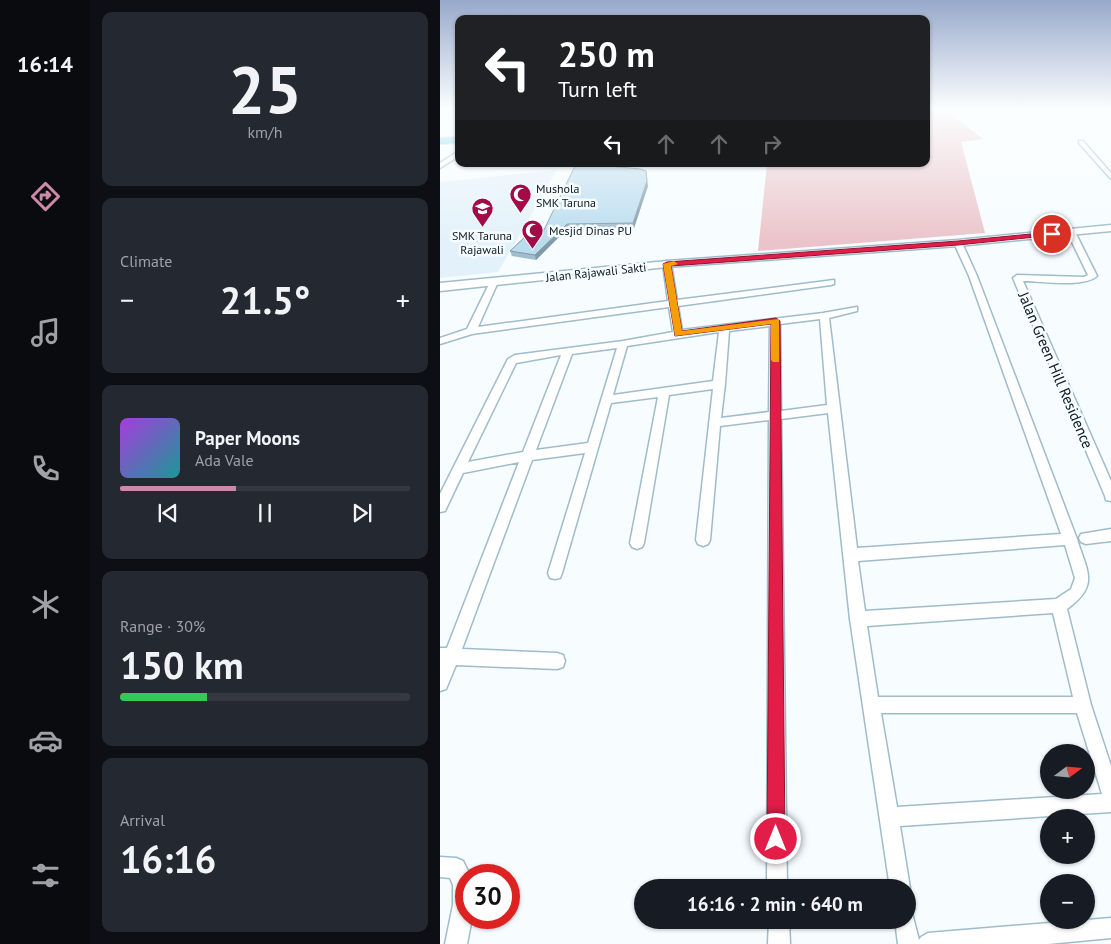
<!DOCTYPE html>
<html lang="en">
<head>
<meta charset="utf-8">
<style>
	body { margin:0; font-family:"PT Sans",sans-serif; background:#242831; color:#f1f3f6; height:100vh; display:flex; flex-direction:column; font-size:19px; white-space:nowrap }
	* { box-sizing:border-box; margin:0 }
	p { font-size:16px; color:#9ea1a6 }
	.icon { flex:none; width:28px; height:28px; fill:none; stroke:currentColor; stroke-width:2; stroke-linecap:round; stroke-linejoin:round }
	.map { position:relative; flex:1; overflow:hidden }
	.drawer { display:flex; flex-direction:column; gap:12px; padding:12px; background:#0d0f14; width:350px }
	.drawer>* { flex:none }
	.banner { position:absolute; left:15px; top:15px; width:475px; height:152px; border-radius:10px; box-shadow:0 1px 4px #0004; background:#202124; color:#fff; overflow:hidden }
	.needle { width:32px; rotate:74deg }
	.controls { position:absolute; left:600px; top:744px; display:grid; gap:10px }
	.controls a { display:grid; place-items:center; width:55px; height:55px; border-radius:50%; background:#171b24; box-shadow:0 1px 4px #0004; font-size:25px }
	.speed { position:absolute; left:15px; top:864px; display:flex; gap:10px; font-size:25px; font-weight:700; text-align:center }
	.speed>* { display:grid; place-content:center; width:65px; height:65px; border-radius:50%; background:#171b24; box-shadow:0 1px 4px #0004; line-height:1 }
	.speed .limit { border:8px solid #d22; background:#fff; color:#111 }
	.pin { position:absolute; display:grid; place-items:center; width:42px; height:42px; color:#fff; margin:-21px; border:2px solid #fff; border-radius:50%; box-shadow:0 1px 5px #0007 }
	.me { position:absolute; width:55px; margin:-28px; rotate:0deg; stroke-linejoin:round; filter:drop-shadow(0 0 4px #0008) }
	.turn { display:flex; align-items:center; gap:18px; height:105px; padding:0 20px; font-size:22px }
	.turn .icon { width:65px; height:65px; stroke-width:2.5 }
	.turn b { display:block; font-size:35px; line-height:42px }
	.lanes { display:flex; align-items:center; height:48px; padding:0 20px; background:#0003; justify-content:center; gap:25px; direction:ltr }
	.lanes .off { opacity:.35 }
	.big { font-size:38px; font-weight:700; line-height:1.1 }
	.drawer .widget { flex:1; display:flex; flex-direction:column; justify-content:center; gap:8px; min-width:0; padding:0 18px; border-radius:10px; background:#242831 }
	.drawer .dial { align-items:center; gap:0 }
	.dial b { font-size:65px; line-height:1 }
	.song { display:flex; align-items:center; gap:15px }
	.cover { width:60px; height:60px; border-radius:8px; background:linear-gradient(135deg,hsl(280 70% 55%),hsl(180 70% 35%)) }
	.played { height:5px; border-radius:2px; background:linear-gradient(90deg,#cd8aa8 40%,#363941 40%) }
	.keys { display:flex; justify-content:space-around; direction:ltr }
	.heat { display:flex; justify-content:space-between; align-items:center; font-size:28px; direction:ltr }
	.charge { height:8px; border-radius:4px; background:linear-gradient(90deg,#34c759 30%,#363941 0) }
	.trip { position:absolute; left:194px; top:879px; width:282px; height:50px; border-radius:25px; background:#171b24; box-shadow:0 1px 4px #0004; font-weight:700; line-height:50px; text-align:center }
	main { display:flex; flex:1; min-height:0 }
	.menu { display:flex; flex-direction:column; width:90px; justify-content:space-around; align-items:center; background:#090b0e; color:#9ea1a6 }
	.menu .icon { width:35px; height:35px }
	.menu .active { color:#cd8aa8 }
	.menu b { font-size:22px; color:#f1f3f6 }
	.map>svg:first-child { display:block }
	.built { fill:#e3f1fa }
	.green { fill:#eac4ca }
	.lines { fill:none; stroke-linecap:round; stroke-linejoin:round }
	.minor-casing { stroke:#9fbccb; stroke-width:3 }
	.tertiary-casing { stroke:#9fbccb; stroke-width:3 }
	.primary-casing { stroke:#d3d5d6; stroke-width:2 }
	.minor { fill:#fff; fill-rule:evenodd }
	.tertiary { fill:#fff; fill-rule:evenodd }
	.primary { fill:#6bcbee; fill-rule:evenodd }
	.wall { fill:#a0bdce }
	.shaded-wall { fill:#829aa7 }
	.building { fill:#badcef; stroke:#829aa7 }
	.route { fill:#e11d48; stroke:#92132f }
	.slow { fill:#f59e0b }
	.labels { text-anchor:middle; dominant-baseline:central; stroke-width:5; stroke-linejoin:round; paint-order:stroke }
	.far-poi-label { font-size:12px; fill:#0d181e; stroke:#f6fcff; text-anchor:start }
	.far-street-label { font-size:12px; fill:#0d181e; stroke:#f6fcff }
	.street-label { font-size:15px; fill:#0d181e; stroke:#f6fcff }
</style>
</head>
<body>
<main>
<nav class="menu">
<b>16:14</b>
<svg class="icon active" aria-label="directions" viewBox="0 0 24 24"><path d="M12 3l9 9-9 9-9-9zM9 14v-3h6M13 9l2 2-2 2"/></svg>
<svg class="icon" aria-label="music" viewBox="0 0 24 24"><path d="M9 18V5l10-2v13"/><circle cx="6" cy="18" r="3"/><circle cx="16" cy="16" r="3"/></svg>
<svg class="icon" aria-label="phone" viewBox="0 0 24 24"><path d="M5 4h4l2 5-3 2q2 4 5 5l2-3 5 2v4C11 20 4 13 5 4z"/></svg>
<svg class="icon" aria-label="climate" viewBox="0 0 24 24"><path d="M12 3v18M4 7l16 10M4 17L20 7"/></svg>
<svg class="icon" aria-label="car" viewBox="0 0 24 24"><path d="M5 17H2v-5l4-1 3-4h7l3 4 3 1v5h-3M9 17h6M6 11h13"/><circle cx="7" cy="17" r="2"/><circle cx="17" cy="17" r="2"/></svg>
<svg class="icon" aria-label="filters" viewBox="0 0 24 24"><path d="M4 7h16M4 17h16"/><circle cx="9" cy="7" r="2"/><circle cx="15" cy="17" r="2"/></svg>
</nav>
<section class="drawer">
<div class="widget dial"><b>25</b><p>km/h</p></div>
<div class="widget"><p>Climate</p>
<div class="heat"><a>−</a><b class="big">21.5°</b><a>+</a></div>
</div>
<div class="widget">
<div class="song"><i class="cover"></i><div><b>Paper Moons</b><p>Ada Vale</p></div></div>
<div class="played"></div>
<div class="keys"><svg class="icon" aria-label="previous" viewBox="0 0 24 24"><path d="M18 5L8 12l10 7zM5 5v14"/></svg><svg class="icon" aria-label="pause" viewBox="0 0 24 24"><path d="M8 5v14M16 5v14"/></svg><svg class="icon" aria-label="next" viewBox="0 0 24 24"><path d="M6 5l10 7-10 7zM19 5v14"/></svg></div>
</div>
<div class="widget"><p>Range · 30%</p><b class="big">150 km</b><div class="charge"></div></div>
<div class="widget"><p>Arrival</p><b class="big">16:16</b></div>
</section>
<div class="map">
<svg width="671" height="944" viewBox="0 0 671 944">
	<rect width="100%" height="100%" fill="#f6fcff"/>
	<!-- built -->
	<polygon class="built" points="117,170 58,272 0,278 0,182"/>
	<!-- green -->
	<polygon class="green" points="486,110 506,110 543,139 521,142 545,233 318,251 327,164 486,164"/>
	<g class="lines">
		<defs>
			<g id="minor">
				<polygon points="639,141 643,141 671,173 671,179 639,143"/>
				<polygon points="19,151 19,156 0,168 0,163"/>
				<path d="M628,230L635,232L657,276C644,288 601,281 583,281L671,481V501L666,500L665,496L573,278L577,275L644,277L648,275L627,232Z"/>
				<path d="M515,241L522,243L537,276L637,539C647,572 660,585 627,609L651,705L671,766V812L460,826L470,888L468,894V888H450L410,619L388,413L341,419L347,888H327L329,420L280,426L270,540L268,544L263,546L258,544L256,540L273,389L229,395L204,543L202,547L197,549L192,547L190,543L218,397L171,403L122,573L120,578L115,579L110,578L108,573L145,453L92,460L22,649L117,653L123,655L125,661L123,667L117,669L16,665L6,689L0,691V648H7L79,462L23,473L5,511L0,512V494L68,359L75,355L183,341L233,332L229,307L32,334L0,344V338L27,329L51,280L54,279L58,282L38,327L228,301L223,264L227,261L231,264L237,300L394,280V284L391,285L238,306L242,330L383,313L417,307V311L389,318L417,548L621,534L529,276L514,243ZM380,319L387,405L341,411L340,324ZM330,326L329,412L281,418L285,384L289,331ZM279,332L273,381L173,395L187,346ZM177,348L148,443L96,450L132,354ZM121,355L83,452L28,462L76,363ZM625,545L635,578L631,589L616,599L425,611L418,561ZM613,613L633,697H438L427,626ZM441,713H637L662,794L457,807Z"/>
				<polygon points="671,529 671,541 646,544 641,542 639,538 641,534"/>
				<polygon points="0,857 16,858 23,861 30,875 26,875 26,918 32,918 27,944 5,944 13,905 13,885 10,878 0,877"/>
				<polygon points="468,911 472,913 479,940 481,937 488,933 671,918 671,938 608,944 458,944 455,920 468,920"/>
				<polygon points="329,920 349,920 350,944 328,944"/>
			</g>
			<polygon id="tertiary" points="671,225 671,231 518,246 227,267 0,291 0,283 227,261 518,240"/>
			<polygon id="primary" points="19,137 19,143 0,144 0,138"/>
		</defs>
		<!-- minor casing -->
		<use href="#minor" class="minor-casing"/>
		<!-- tertiary casing -->
		<use href="#tertiary" class="tertiary-casing"/>
		<!-- primary casing -->
		<use href="#primary" class="primary-casing"/>
		<!-- minor -->
		<use href="#minor" class="minor"/>
		<!-- tertiary -->
		<use href="#tertiary" class="tertiary"/>
		<!-- primary -->
		<use href="#primary" class="primary"/>
	</g>
	<!-- wall -->
	<polygon class="wall" points="147,164 173,164 172,166 208,186 194,228 128,228 96,260 72,256 70,251 101,236"/>
	<!-- shaded-wall -->
	<g class="shaded-wall">
		<polygon points="206,171 208,186 194,228 193,223"/>
		<polygon points="127,224 128,228 96,260 95,255"/>
	</g>
	<!-- building -->
	<polygon class="building" points="147,164 170,164 169,166 200,169 206,171 207,181 193,223 127,224 95,255 70,251 88,234 101,236 135,166"/>
	<!-- sky -->
	<linearGradient id="sky" x2="0" y2="1"><stop stop-color="#97a9ca"/><stop offset="0.45" stop-color="#fbfeff"/><stop offset="1" stop-color="#fbfeff" stop-opacity="0"/></linearGradient>
	<rect width="671" height="242" fill="url(#sky)"/>
	<!-- route -->
	<polygon class="route" points="612,232 616,234 615,235 518,245 231,266 242,331 336,318 340,321 345,839 342,845 336,848 330,845 327,839 331,324 235,336 223,264 227,262 518,241"/>
	<!-- slow -->
	<polygon class="slow" points="234,261 238,264 231,266 242,331 339,319 339,362 333,362 331,360 331,324 235,336 223,264"/>
	<!-- icons -->
	<defs>
		<symbol id="mosque-pin" viewBox="-11 -11 22 30"><path d="M0 17L-7.5 6A9.5 9.5 0 1 1 7.5 6Z" fill="#a20a48" stroke="#f6fcff"/><path d="M3.5-4.9A6 6 0 1 0 3.5 4.9A5 5 0 1 1 3.5-4.9Z" fill="#fff"/></symbol>
		<symbol id="school-pin" viewBox="-11 -11 22 30"><path d="M0 17L-7.5 6A9.5 9.5 0 1 1 7.5 6Z" fill="#a20a48" stroke="#f6fcff"/><path d="M0-5L7-2L0 1L-7-2ZM-4 1L0 2.5L4 1V4Q0 6-4 4Z" fill="#fff"/></symbol>
	</defs>
	<g fill-rule="evenodd">
		<use href="#mosque-pin" x="68" y="182" width="25" height="34"/>
		<use href="#school-pin" x="30" y="196" width="25" height="34"/>
		<use href="#mosque-pin" x="80" y="218" width="25" height="34"/>
	</g>
	<g class="labels">
		<!-- far-poi labels -->
		<g class="far-poi-label">
			<text x="96" y="188">Mushola<tspan x="96" dy="14">SMK Taruna</tspan></text>
			<text x="109" y="230">Mesjid Dinas PU</text>
			<text x="42" y="235" text-anchor="middle">SMK Taruna<tspan x="42" dy="14">Rajawali</tspan></text>
		</g>
		<!-- far-street labels -->
		<g class="far-street-label">
			<text transform="translate(156 272) rotate(-6)">Jalan Rajawali Sakti</text>
		</g>
		<!-- street labels -->
		<g class="street-label">
			<text transform="translate(616 370) rotate(67)">Jalan Green Hill Residence</text>
		</g>
	</g>
</svg>
<div class="controls">
<a><svg class="needle" viewBox="-14 -14 28 28"><path d="M0-13l5 13h-10z" fill="#e53935"/><path d="M0 13l5-13h-10z" fill="#9ea1a6"/></svg></a>
<a>+</a>
<a>−</a>
</div>
<div class="speed"><div class="limit">30</div></div>
<div class="pin" style="left:612px;top:234px;background:#d93025"><svg class="icon" aria-label="arrive" viewBox="0 0 24 24"><path d="M6 21V4h12l-3 4 3 4H6"/></svg></div>
<svg class="me" style="left:336px;top:839px" viewBox="-20 -20 40 40"><circle r="17" fill="#e11d48" stroke="#fff" stroke-width="3"/><path d="M0-11L8 9 0 5-8 9z" fill="#fff"/></svg>
<div class="trip">16:16 · 2 min · 640 m</div>
<div class="banner">
<div class="turn"><svg class="icon" aria-label="left" viewBox="0 0 24 24"><path d="M17 20v-9H6M10 6l-5 5 5 5"/></svg><div><b>250 m</b>Turn left</div></div>
<div class="lanes"><svg class="icon" aria-label="left" viewBox="0 0 24 24"><path d="M17 20v-9H6M10 6l-5 5 5 5"/></svg><svg class="icon off" aria-label="ahead" viewBox="0 0 24 24"><path d="M12 20V5M6 11l6-6 6 6"/></svg><svg class="icon off" aria-label="ahead" viewBox="0 0 24 24"><path d="M12 20V5M6 11l6-6 6 6"/></svg><svg class="icon off" aria-label="right" viewBox="0 0 24 24"><path d="M7 20v-9h11M14 6l5 5-5 5"/></svg></div>
</div>
</div>
</main>
</body>
</html>
